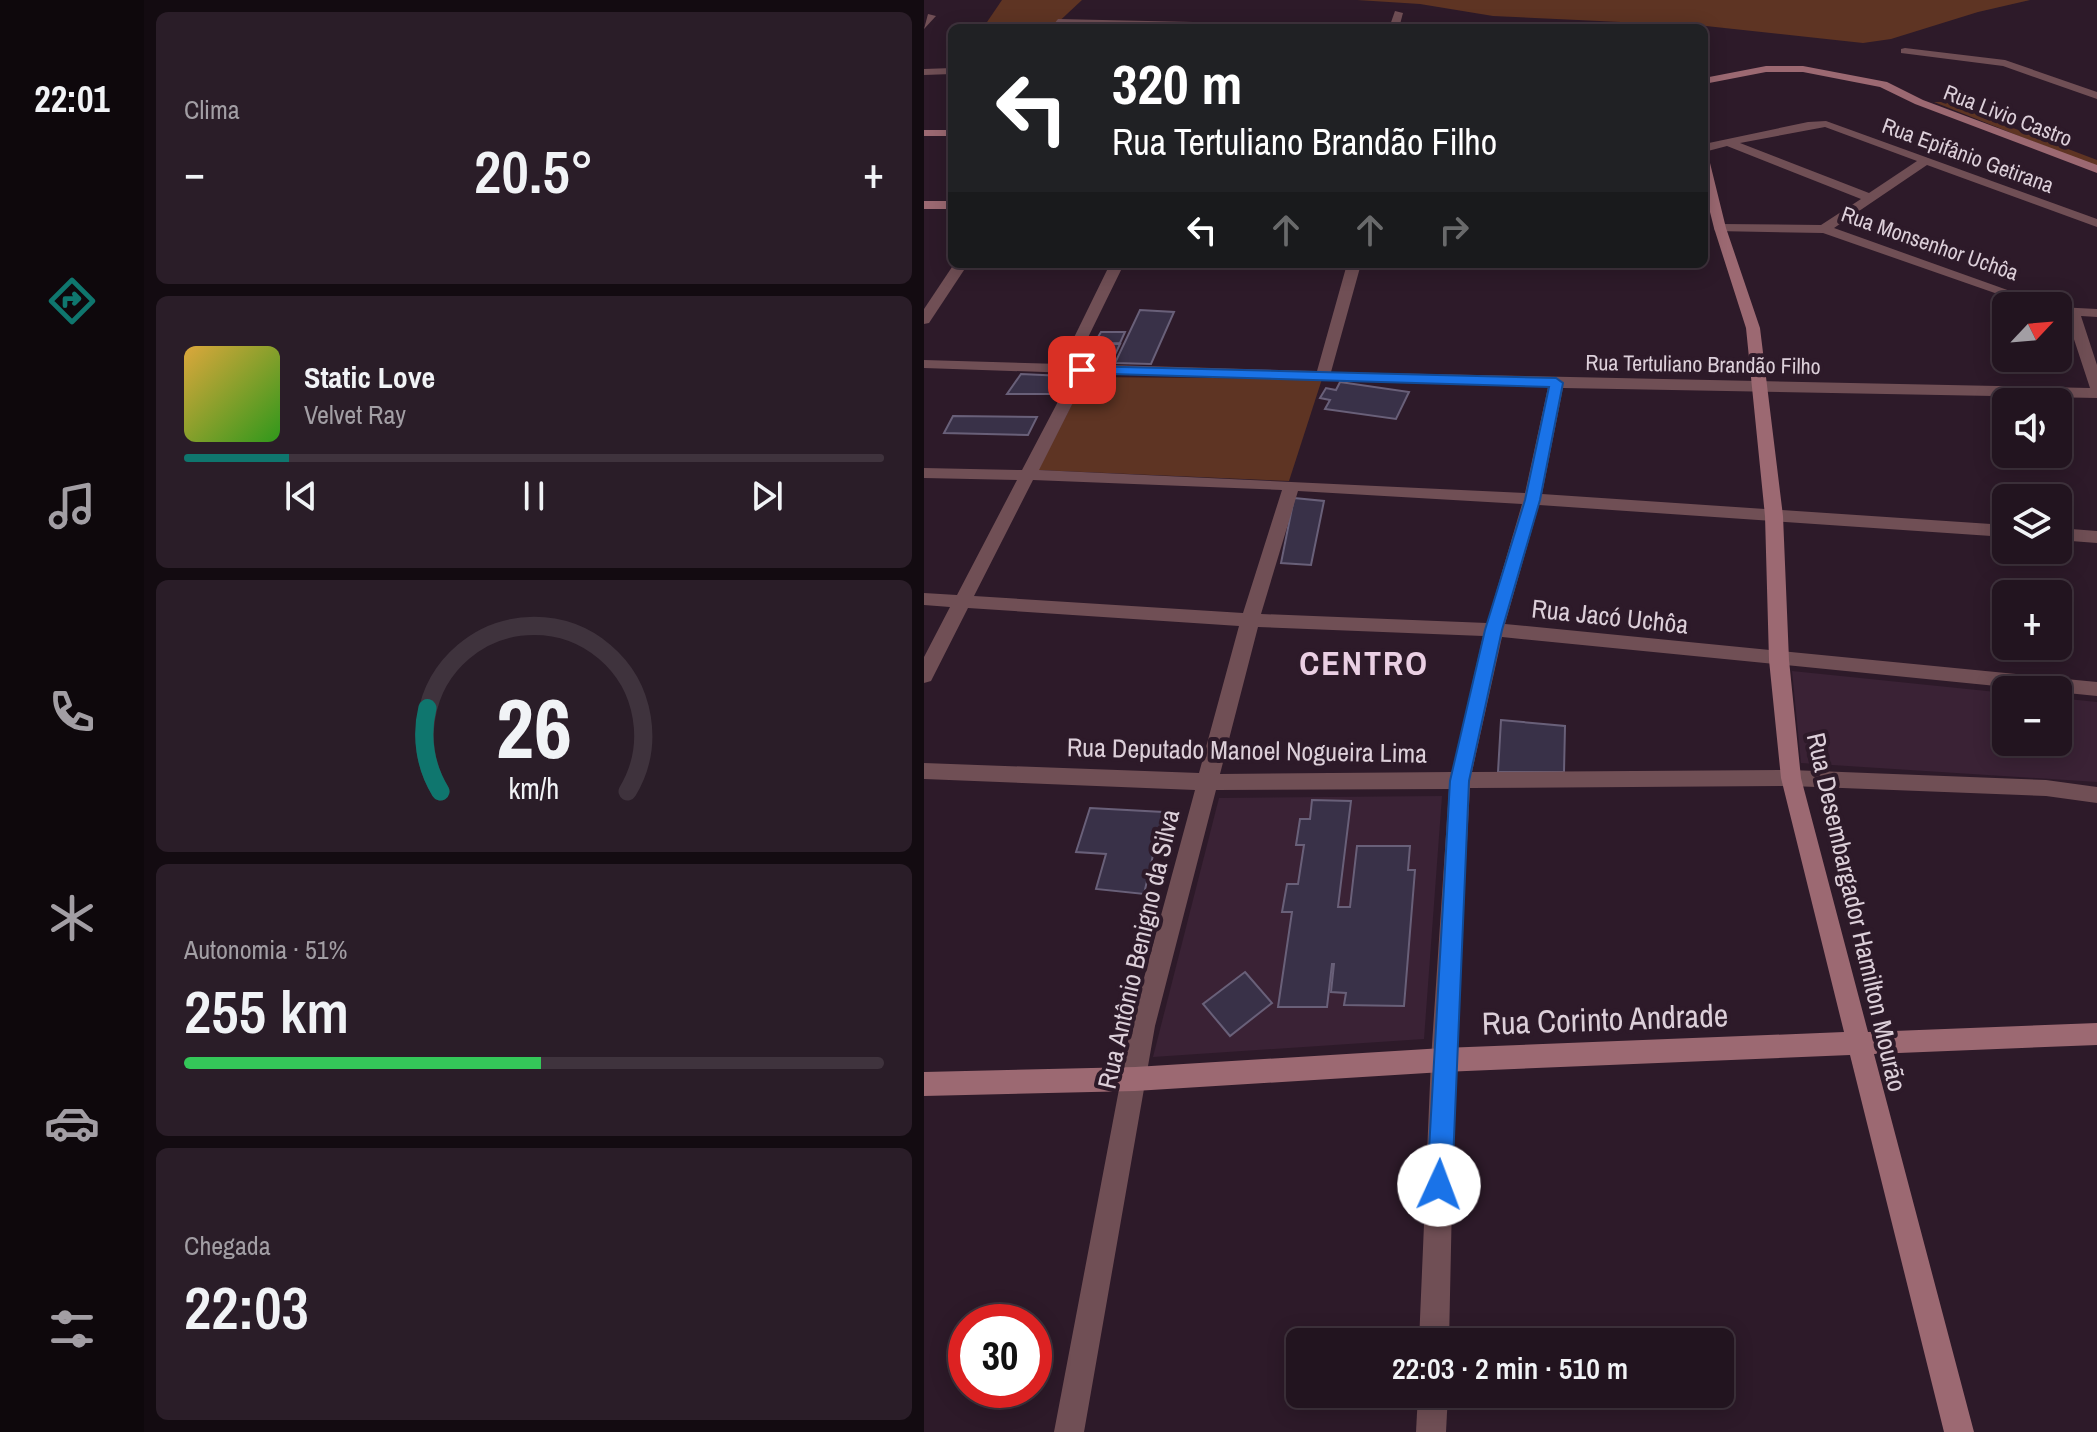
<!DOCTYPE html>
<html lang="pt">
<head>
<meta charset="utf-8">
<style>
	body { margin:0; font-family:"Archivo Narrow",sans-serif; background:#2a1d28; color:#f1f3f6; height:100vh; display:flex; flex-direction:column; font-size:30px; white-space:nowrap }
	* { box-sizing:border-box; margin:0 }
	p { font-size:26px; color:#a29ea4 }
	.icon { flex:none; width:44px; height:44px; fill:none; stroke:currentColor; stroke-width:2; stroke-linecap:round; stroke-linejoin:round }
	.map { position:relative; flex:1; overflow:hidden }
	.details { display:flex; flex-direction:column; gap:12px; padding:12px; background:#130b11; width:780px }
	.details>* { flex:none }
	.guide { position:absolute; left:24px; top:24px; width:760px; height:244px; border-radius:12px; box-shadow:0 4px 20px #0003,0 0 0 2px #3f333d; background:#202124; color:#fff; overflow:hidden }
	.needle { width:52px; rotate:64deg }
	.fabs { position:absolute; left:1068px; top:292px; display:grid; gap:16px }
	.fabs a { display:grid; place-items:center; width:80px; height:80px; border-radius:12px; background:#22141f; box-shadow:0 4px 20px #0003,0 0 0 2px #3f333d; font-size:40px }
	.speed { position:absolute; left:24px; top:1304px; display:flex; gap:16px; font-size:40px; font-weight:700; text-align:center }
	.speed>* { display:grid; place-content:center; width:104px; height:104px; border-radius:50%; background:#22141f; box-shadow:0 4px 20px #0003,0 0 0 2px #3f333d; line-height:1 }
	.speed .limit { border:12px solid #d22; background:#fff; color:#111 }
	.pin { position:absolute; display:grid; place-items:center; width:68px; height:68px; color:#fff; margin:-34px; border-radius:16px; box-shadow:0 4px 12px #0006 }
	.me { position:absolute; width:88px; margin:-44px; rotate:2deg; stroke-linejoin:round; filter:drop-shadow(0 0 6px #0008) }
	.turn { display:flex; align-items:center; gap:28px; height:168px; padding:0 32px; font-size:36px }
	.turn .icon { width:104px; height:104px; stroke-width:2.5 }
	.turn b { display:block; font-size:56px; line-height:68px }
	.lanes { display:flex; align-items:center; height:76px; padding:0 32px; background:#0003; justify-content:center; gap:40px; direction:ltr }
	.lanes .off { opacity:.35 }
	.big { font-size:60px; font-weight:600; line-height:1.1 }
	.details .card { flex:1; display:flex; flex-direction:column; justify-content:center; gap:12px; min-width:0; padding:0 28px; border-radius:12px; background:#2a1d28 }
	.details .dial { align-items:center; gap:0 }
	.dial svg { height:208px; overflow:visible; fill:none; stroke:#3f333d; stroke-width:7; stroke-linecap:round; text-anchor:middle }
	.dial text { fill:#f1f3f6; stroke:none }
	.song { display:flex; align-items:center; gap:24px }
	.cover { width:96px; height:96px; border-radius:12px; background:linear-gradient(135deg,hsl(40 70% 55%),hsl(110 70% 35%)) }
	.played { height:8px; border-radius:4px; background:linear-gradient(90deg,#0f766e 15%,#3f333d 15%) }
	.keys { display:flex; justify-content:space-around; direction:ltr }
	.heat { display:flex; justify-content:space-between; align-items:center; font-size:44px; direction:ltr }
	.charge { height:12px; border-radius:6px; background:linear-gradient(90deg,#34c759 51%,#3f333d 0) }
	.trip { position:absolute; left:362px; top:1328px; width:448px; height:80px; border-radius:12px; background:#22141f; box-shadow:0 4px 20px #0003,0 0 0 2px #3f333d; font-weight:600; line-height:80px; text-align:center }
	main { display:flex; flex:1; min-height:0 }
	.tabs { display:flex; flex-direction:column; width:144px; justify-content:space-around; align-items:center; background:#0e080c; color:#a29ea4 }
	.tabs .icon { width:56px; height:56px }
	.tabs .selected { color:#0f766e }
	.tabs b { font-size:36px; color:#f1f3f6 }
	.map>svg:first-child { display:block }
	.built { fill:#3a2235 }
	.green { fill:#5e3423 }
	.building { fill:#393148; stroke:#696079; stroke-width:2 }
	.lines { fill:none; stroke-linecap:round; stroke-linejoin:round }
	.street { fill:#704f55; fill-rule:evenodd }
	.secondary { fill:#9c6972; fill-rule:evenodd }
	.route { fill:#1a73e8; stroke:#114b97; stroke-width:2 }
	.labels { text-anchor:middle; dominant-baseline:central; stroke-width:8; stroke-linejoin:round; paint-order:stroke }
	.far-street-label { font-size:22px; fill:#dccfd9; stroke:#2d1a29 }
	.street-label { font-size:26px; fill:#dccfd9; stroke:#2d1a29 }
	.near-street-label { font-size:32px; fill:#dccfd9; stroke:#2d1a29 }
	.district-label { font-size:34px; font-weight:bold; letter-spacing:2px; fill:#eacfe3; stroke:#2d1a29 }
</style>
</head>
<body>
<main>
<nav class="tabs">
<b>22:01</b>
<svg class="icon selected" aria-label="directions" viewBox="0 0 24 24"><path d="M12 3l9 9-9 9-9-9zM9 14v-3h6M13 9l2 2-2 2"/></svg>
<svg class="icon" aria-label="music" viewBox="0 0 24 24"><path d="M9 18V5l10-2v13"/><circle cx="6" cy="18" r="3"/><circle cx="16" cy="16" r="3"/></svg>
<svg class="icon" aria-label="phone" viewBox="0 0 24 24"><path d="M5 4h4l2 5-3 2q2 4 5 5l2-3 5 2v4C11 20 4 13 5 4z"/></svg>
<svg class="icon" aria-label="climate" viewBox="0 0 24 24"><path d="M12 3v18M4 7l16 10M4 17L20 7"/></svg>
<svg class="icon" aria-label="car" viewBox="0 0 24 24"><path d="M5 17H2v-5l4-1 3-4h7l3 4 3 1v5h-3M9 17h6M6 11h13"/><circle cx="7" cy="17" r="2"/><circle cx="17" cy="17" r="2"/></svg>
<svg class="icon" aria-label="filters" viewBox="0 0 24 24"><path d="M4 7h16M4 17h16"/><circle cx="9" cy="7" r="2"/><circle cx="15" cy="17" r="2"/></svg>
</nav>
<section class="details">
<div class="card"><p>Clima</p>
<div class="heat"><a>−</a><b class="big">20.5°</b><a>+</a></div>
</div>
<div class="card">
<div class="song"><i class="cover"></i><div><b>Static Love</b><p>Velvet Ray</p></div></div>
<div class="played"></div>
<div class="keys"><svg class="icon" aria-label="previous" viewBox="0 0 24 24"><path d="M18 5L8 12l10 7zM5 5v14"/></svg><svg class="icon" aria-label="pause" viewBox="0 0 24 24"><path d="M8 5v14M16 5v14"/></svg><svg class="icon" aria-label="next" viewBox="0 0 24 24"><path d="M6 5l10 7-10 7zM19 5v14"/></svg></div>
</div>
<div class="card dial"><svg viewBox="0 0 100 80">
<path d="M14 69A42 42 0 1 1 86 69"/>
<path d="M14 69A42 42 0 0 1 9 37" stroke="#0f766e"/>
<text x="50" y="56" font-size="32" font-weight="700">26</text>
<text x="50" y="72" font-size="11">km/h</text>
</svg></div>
<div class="card"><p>Autonomia · 51%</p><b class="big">255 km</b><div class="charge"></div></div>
<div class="card"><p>Chegada</p><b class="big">22:03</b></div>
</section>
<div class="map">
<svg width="1173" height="1432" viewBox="0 0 1173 1432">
	<rect width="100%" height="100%" fill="#2d1a29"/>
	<!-- built -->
	<g class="built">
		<polygon points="868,671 1082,693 1082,742 1134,742 1134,698 1173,702 1173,782 877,763"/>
		<polygon points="518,796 500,1039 229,1057 295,798"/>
	</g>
	<!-- green -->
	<g class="green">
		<polygon points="78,0 158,0 128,28 61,25"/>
		<polygon points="433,0 1106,0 1054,12 967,39 939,43 782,26 569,16 496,4"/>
		<polygon points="1010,102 1021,102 1173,160 1173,167"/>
		<polygon points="162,377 398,379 365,481 114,470"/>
	</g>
	<!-- building -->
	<g class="building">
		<polygon points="216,310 250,312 227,364 191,363"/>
		<polygon points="177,332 201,332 196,343 170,344"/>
		<polygon points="182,344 196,344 187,363 171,364"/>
		<polygon points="168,346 179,347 171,364 159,364"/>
		<polygon points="97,374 139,376 129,394 83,394"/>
		<polygon points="416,382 485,392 472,419 401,409 406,400 396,398 402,388 412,390"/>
		<polygon points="29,416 113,417 104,435 20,433"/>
		<polygon points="370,498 400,501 387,565 357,563"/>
		<polygon points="577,720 641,726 640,772 574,772"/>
		<polygon points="388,800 427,801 414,907 426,907 433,846 486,846 484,870 491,870 480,1006 420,1005 422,993 407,992 410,964 408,964 403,1007 354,1007 368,912 358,912 363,884 374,884 380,845 372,845 376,819 386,819"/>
		<polygon points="166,808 239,812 220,894 172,889 182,854 152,852"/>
		<polygon points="321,972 348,1003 306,1036 279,1004"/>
	</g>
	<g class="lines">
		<!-- street -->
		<g class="street">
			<polygon points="471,11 479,13 475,28 465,28"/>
			<polygon points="4,14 12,16 0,29"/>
			<polygon points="134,19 405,25 410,28 130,24"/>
			<polygon points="981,48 1081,60 1173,92 1173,99 1079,66 977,53 977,49"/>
			<polygon points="28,68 28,74 0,75 0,69"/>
			<path d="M902,121L1173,219V227L1003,165L910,228L1128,306H1108L899,233L791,231L790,228L796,224L897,225L937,199L803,146L780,152V144L884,122ZM901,127L993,161L945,193L816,143Z"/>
			<polygon points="30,264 44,264 5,323 0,324 0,309"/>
			<path d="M186,264H200L151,364L393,371L423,264H437L407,372L1166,388L1142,315L1134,313V307L1173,309V317L1157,316L1173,365V398L639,388L618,494L1082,525V537L615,505L581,624L1173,682V696L578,637L548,772L867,770L1122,780L1173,787V803L1122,796L867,786L546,788L531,1060L525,1342H495L507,1060L525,789L292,790L231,1026L160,1432H130L207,1026L271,790L0,779V763L275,773L315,626L44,608L7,681L0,683V657L26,607L0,605V593L33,595L93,480L0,478V468L98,470L149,373L0,368V360L137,364ZM164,373L624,387L601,493L115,470ZM109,480L358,490L319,613L50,596ZM374,491L598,504L563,623L337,614ZM334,627L559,636L528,772L296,774Z"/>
			<polygon points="1134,528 1173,531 1173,543 1134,540"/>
			<polygon points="494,1394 524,1394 522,1432 492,1432"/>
		</g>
		<!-- secondary -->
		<g class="secondary">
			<polygon points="842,66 879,66 963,82 999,100 1173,165 1173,173 991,104 956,87 879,72 842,72 780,84 780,78"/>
			<rect x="0" y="130" width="28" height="6"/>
			<polygon points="780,159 786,163 802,228 836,328 859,516 865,660 877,778 944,1032 1173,1023 1173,1045 950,1054 1050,1432 1020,1432 926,1055 519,1072 211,1091 0,1096 0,1072 211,1067 519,1048 920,1032 857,778 845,660 841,516 822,328 790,228 780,188"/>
			<rect x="0" y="201" width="28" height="8"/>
		</g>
	</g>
	<!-- route -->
	<polygon class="route" points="158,366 632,378 639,383 616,500 578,630 545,781 528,1185 524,1194 515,1197 507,1194 503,1185 526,781 561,630 601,500 625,387 154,373 152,370"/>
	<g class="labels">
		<!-- far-street labels -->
		<g class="far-street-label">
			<text transform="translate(1084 115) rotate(21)">Rua Livio Castro</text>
			<text transform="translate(1044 155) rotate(20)">Rua Epifânio Getirana</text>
			<text transform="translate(1006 243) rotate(19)">Rua Monsenhor Uchôa</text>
			<text transform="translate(779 364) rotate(1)">Rua Tertuliano Brandão Filho</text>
		</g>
		<!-- street labels -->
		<g class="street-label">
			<text transform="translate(686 616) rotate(6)">Rua Jacó Uchôa</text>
			<text transform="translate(323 750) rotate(1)">Rua Deputado Manoel Nogueira Lima</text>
			<text transform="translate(933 912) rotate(77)">Rua Desembargador Hamilton Mourão</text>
			<text transform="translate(214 949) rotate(-77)">Rua Antônio Benigno da Silva</text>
		</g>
		<!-- near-street labels -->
		<g class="near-street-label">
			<text transform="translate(681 1019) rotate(-2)">Rua Corinto Andrade</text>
		</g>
		<!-- district labels -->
		<g class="district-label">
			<text x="440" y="663">CENTRO</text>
		</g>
	</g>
</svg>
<div class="fabs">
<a><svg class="needle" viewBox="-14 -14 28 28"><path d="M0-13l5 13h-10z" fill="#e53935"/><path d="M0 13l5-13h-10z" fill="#a29ea4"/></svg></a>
<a><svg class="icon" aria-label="sound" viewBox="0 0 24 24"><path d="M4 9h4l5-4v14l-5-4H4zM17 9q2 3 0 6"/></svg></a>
<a><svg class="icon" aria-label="layers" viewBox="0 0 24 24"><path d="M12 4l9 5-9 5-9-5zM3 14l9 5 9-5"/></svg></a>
<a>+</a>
<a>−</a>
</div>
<div class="speed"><div class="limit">30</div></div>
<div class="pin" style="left:158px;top:370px;background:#d93025"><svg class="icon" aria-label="arrive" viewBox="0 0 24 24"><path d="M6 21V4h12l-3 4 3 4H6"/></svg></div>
<svg class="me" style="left:515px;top:1185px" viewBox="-20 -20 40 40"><circle r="19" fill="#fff"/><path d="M0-13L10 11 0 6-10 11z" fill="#1a73e8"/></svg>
<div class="trip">22:03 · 2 min · 510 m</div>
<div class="guide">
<div class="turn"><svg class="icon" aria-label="left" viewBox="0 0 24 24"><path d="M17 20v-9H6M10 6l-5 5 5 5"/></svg><div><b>320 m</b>Rua Tertuliano Brandão Filho</div></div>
<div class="lanes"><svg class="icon" aria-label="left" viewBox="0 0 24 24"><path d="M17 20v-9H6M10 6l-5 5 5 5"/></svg><svg class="icon off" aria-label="ahead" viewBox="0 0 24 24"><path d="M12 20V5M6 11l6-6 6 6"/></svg><svg class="icon off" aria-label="ahead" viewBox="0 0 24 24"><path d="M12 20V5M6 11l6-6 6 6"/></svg><svg class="icon off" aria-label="right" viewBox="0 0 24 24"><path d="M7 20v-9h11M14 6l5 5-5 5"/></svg></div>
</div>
</div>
</main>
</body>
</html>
